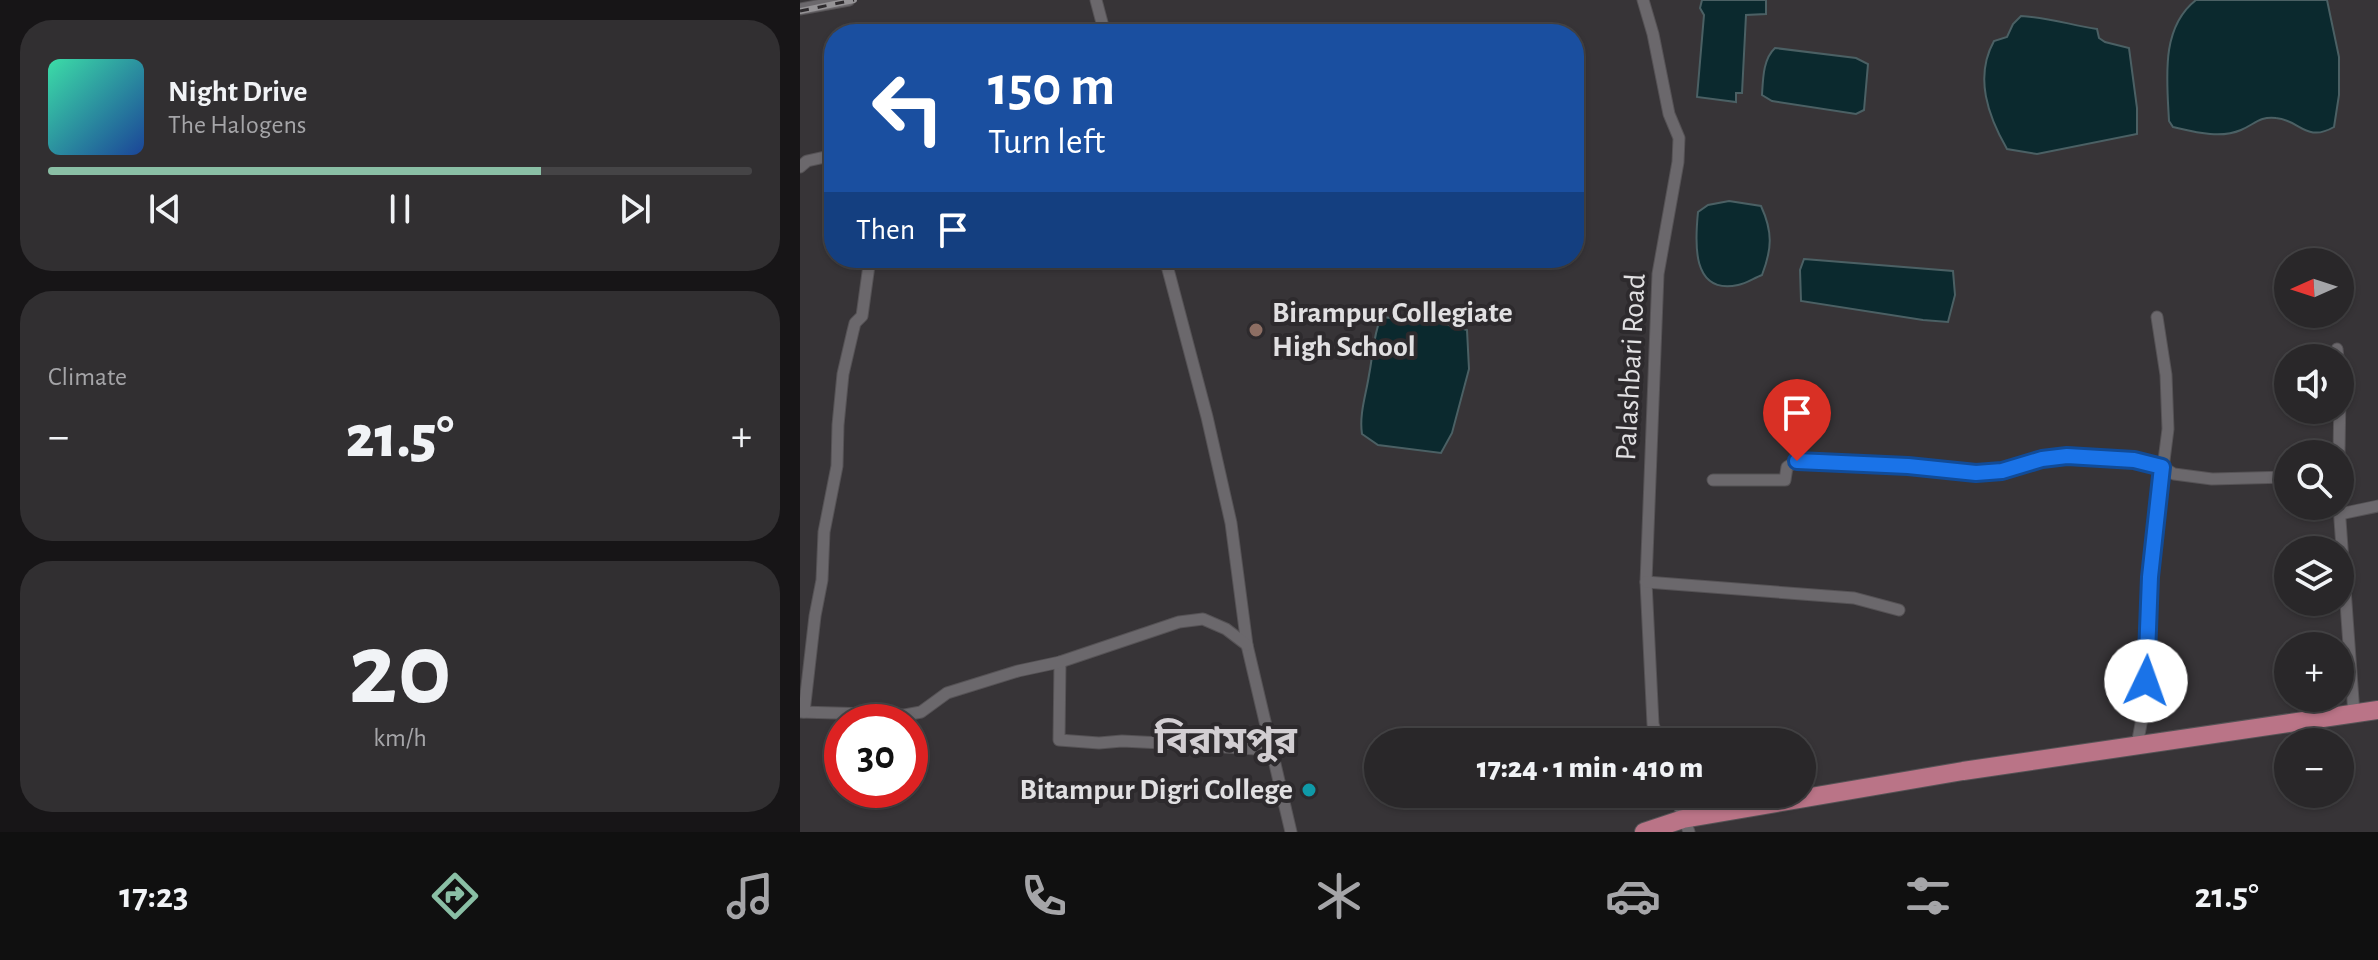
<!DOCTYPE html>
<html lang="en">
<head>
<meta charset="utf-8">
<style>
	body { margin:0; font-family:"Alegreya Sans","Noto Sans Bengali",sans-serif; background:#312f31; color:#f1f3f6; height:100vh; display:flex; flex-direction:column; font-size:30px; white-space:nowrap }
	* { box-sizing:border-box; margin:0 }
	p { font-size:26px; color:#a5a5a8 }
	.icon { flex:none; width:44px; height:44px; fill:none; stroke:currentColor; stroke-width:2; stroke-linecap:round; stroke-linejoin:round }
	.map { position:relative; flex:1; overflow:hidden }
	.panel { display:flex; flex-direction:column; gap:20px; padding:20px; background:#171517; width:800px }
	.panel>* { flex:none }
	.hud { position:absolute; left:24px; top:24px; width:760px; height:244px; border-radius:32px; box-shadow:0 2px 6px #0004,0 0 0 2px #454446; background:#1a4fa0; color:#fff; overflow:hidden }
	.needle { width:52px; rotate:267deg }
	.tools { position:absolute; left:1474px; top:248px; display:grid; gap:16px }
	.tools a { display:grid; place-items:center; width:80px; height:80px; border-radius:50%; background:#292729; box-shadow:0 2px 6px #0004,0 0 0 2px #454446; font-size:40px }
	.speed { position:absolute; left:24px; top:704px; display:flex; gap:16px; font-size:40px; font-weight:700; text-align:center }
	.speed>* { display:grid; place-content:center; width:104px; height:104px; border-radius:50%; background:#292729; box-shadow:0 2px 6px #0004,0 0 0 2px #454446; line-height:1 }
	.speed .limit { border:12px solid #d22; background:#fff; color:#111 }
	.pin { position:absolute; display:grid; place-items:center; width:68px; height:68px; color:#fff; margin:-82px -34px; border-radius:50% 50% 50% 0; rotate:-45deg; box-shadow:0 0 8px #0007 }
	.pin .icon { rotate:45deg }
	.me { position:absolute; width:88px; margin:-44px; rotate:3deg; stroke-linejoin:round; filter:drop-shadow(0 0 6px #0008) }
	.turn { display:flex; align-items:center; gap:28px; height:168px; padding:0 32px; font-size:36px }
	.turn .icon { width:104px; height:104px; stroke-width:2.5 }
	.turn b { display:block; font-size:56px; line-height:68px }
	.then { display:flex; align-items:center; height:76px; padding:0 32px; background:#0003; gap:16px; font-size:30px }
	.big { font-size:60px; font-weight:800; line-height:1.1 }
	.panel .widget { flex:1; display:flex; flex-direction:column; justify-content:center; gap:12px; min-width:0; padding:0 28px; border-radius:32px; background:#312f31 }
	.panel .dial { align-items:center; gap:0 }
	.dial b { font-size:104px; line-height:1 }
	.song { display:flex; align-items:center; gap:24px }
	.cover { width:96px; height:96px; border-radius:12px; background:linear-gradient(135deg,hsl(160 70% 55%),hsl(220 70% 35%)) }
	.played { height:8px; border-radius:4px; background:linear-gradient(90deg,#8abfa5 70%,#454446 70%) }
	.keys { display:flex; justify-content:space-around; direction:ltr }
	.heat { display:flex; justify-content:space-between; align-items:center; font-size:44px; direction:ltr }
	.trip { position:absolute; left:564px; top:728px; width:452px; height:80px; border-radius:40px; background:#292729; box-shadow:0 2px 6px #0004,0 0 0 2px #454446; font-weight:800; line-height:80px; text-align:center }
	.dock { display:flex; height:128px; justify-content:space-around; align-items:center; background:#101010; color:#a5a5a8 }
	.dock .icon { width:56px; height:56px }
	.dock .selected { color:#8abfa5 }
	.dock b { font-size:36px; color:#f1f3f6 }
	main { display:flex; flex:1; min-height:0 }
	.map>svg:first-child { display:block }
	.water { fill:#0b292e; stroke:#4b6064; stroke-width:2 }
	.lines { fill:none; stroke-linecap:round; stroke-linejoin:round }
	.minor-casing { stroke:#555255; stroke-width:13 }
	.primary-casing { stroke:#555255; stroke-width:20 }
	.minor { stroke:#6b686c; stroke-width:11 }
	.primary { stroke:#ba7487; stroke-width:18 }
	.rail-casing { stroke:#959396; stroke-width:6 }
	.rail { stroke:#2d2a2d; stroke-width:3; stroke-dasharray:9; stroke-linecap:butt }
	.route-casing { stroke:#114b97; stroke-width:20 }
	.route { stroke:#1a73e8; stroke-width:14 }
	.education-dot { fill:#8d6e63; stroke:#2d2a2d; stroke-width:3 }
	.culture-dot { fill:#0f9aa8; stroke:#2d2a2d; stroke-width:3 }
	.labels { text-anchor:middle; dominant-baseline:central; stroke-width:8; stroke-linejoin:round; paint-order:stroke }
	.poi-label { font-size:30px; font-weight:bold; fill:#e1e0e2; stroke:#2d2a2d; text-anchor:start }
	.street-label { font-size:30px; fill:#e1e0e2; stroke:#2d2a2d }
	.district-label { font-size:38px; font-weight:bold; fill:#d2ced2; stroke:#2d2a2d }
</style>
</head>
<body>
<main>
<section class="panel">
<div class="widget">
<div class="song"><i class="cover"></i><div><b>Night Drive</b><p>The Halogens</p></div></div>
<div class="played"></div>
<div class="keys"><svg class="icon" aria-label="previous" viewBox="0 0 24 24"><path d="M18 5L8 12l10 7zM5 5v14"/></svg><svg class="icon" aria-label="pause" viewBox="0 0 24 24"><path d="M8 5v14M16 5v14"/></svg><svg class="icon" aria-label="next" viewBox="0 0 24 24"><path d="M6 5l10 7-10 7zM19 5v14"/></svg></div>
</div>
<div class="widget"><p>Climate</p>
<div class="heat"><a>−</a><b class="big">21.5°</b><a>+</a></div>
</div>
<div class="widget dial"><b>20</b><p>km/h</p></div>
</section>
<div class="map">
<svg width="1578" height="832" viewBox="0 0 1578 832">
	<rect width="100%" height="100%" fill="#373437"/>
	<!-- water -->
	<g class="water">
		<polygon points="902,0 966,0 966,14 946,15 942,93 936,93 936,102 897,97 904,15 900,8"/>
		<path d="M1396,0H1527L1539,57V95L1534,127C1506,143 1500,120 1476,118C1460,116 1455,124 1441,130C1420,139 1395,132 1373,127L1369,121C1367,80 1360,28 1396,0Z"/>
		<path d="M1221,16C1246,17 1271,25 1297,29L1299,38L1305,42L1329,48L1337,108V134L1237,154L1207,149C1188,116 1174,77 1194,41L1207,37L1213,24Z"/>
		<path d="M975,48L1056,58L1068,64L1064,110L1056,114L972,101L962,95C963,79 963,59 975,48Z"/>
		<path d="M929,201L961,206C973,232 972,249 962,275C954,278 946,284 938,285C891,295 895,242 898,212L908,205Z"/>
		<polygon points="1004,259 1153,271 1155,295 1148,322 1123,320 1001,301 1000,270"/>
		<path d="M581,317L641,323L667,330L669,369L652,433L641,453L578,445L562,434C559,414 566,395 569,375C573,355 573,336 581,317Z"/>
	</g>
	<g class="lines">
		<defs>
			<g id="minor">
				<polyline points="296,0 305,34"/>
				<polyline points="843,0 853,34 869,114 879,138 878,162 858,274 846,582 853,724 859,742"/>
				<polyline points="0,9 49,0"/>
				<polyline points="0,167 7,161 34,155"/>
				<polyline points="365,258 407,417 431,523 447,645 491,832"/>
				<polyline points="1537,349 1538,358"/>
				<polyline points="1539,454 1540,393"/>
				<polyline points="913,480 985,480 987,467 997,461 1108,466 1176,473 1202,471 1242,459 1267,456 1334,460 1362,467 1374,474 1412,479 1488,477"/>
				<polyline points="1539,506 1554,714"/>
				<polyline points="1540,514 1578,506"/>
				<polyline points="846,582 1054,598 1099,610"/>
				<polyline points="260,662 259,740 299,743 322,741 362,743 472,750"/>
				<polyline points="0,712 105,715 121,712 147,693 218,671 260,662 379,622 403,619 426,629 447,645"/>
				<polyline points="4,712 15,616 22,580 24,532 37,466 38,425 43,374 53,331 55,323 62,316 70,258"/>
				<polyline points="1337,745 1344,708 1354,539 1368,429 1366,375 1357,317"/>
				<polyline points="875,794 889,832"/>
			</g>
			<polyline id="primary" points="844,832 883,819 1163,771 1578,710"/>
		</defs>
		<!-- minor casing -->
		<use href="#minor" class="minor-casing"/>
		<!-- primary casing -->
		<use href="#primary" class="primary-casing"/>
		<!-- minor -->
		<use href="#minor" class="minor"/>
		<!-- primary -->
		<use href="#primary" class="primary"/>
		<defs>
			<polyline id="rail" points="0,11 54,0"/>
		</defs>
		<!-- rail casing -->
		<use href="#rail" class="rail-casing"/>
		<!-- rail -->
		<use href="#rail" class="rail"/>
	</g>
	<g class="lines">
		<defs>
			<polyline id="route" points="997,461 1108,466 1176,473 1202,471 1242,459 1267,456 1334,460 1362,467 1350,577 1346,681"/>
		</defs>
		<!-- route casing -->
		<use href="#route" class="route-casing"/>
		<!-- route -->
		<use href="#route" class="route"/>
	</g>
	<!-- markers -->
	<circle class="education-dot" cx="456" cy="330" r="8"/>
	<circle class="culture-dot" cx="509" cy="790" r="8"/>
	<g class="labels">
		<!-- poi labels -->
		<g class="poi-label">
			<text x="472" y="313">Birampur Collegiate<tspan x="472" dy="34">High School</tspan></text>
			<text x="493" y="790" text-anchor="end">Bitampur Digri College</text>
		</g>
		<!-- street labels -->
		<g class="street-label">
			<text transform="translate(831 367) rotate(-87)">Palashbari Road</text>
		</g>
		<!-- district labels -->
		<g class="district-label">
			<text x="426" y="742">বিরামপুর</text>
		</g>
	</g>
</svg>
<div class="tools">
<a><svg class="needle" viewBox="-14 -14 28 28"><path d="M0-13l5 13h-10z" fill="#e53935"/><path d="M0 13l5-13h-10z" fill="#a5a5a8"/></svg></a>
<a><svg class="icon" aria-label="sound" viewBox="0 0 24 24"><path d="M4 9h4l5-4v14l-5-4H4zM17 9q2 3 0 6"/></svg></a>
<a><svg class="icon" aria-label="search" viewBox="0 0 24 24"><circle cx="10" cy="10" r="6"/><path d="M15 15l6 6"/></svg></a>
<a><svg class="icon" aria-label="layers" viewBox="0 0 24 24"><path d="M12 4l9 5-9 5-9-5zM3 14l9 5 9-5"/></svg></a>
<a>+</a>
<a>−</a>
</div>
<div class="speed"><div class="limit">30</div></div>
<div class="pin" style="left:997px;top:461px;background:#d93025"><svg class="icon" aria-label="arrive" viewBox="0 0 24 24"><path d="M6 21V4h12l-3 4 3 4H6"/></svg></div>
<svg class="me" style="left:1346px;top:681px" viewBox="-20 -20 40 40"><circle r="19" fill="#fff"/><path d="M0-13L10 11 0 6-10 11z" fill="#1a73e8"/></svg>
<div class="trip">17:24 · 1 min · 410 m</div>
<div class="hud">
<div class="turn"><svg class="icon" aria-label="left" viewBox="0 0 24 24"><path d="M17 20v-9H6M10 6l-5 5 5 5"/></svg><div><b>150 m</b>Turn left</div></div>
<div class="then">Then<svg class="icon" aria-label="arrive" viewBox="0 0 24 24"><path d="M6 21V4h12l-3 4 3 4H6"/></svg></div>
</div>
</div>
</main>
<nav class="dock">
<b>17:23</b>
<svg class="icon selected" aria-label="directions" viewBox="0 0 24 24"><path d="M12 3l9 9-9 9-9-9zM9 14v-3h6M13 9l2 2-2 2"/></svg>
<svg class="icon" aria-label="music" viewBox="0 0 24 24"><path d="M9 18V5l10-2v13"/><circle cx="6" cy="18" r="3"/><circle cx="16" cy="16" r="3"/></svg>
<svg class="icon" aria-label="phone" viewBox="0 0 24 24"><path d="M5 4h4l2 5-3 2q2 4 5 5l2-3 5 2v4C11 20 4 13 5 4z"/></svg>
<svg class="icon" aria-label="climate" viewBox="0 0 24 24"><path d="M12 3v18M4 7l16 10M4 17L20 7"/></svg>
<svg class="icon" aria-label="car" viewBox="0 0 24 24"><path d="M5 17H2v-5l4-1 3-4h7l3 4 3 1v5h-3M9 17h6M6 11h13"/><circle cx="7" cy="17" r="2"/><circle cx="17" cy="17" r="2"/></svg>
<svg class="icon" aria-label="filters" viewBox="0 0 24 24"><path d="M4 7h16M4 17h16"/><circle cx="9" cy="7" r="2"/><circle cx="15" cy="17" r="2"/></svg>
<b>21.5°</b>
</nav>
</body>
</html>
